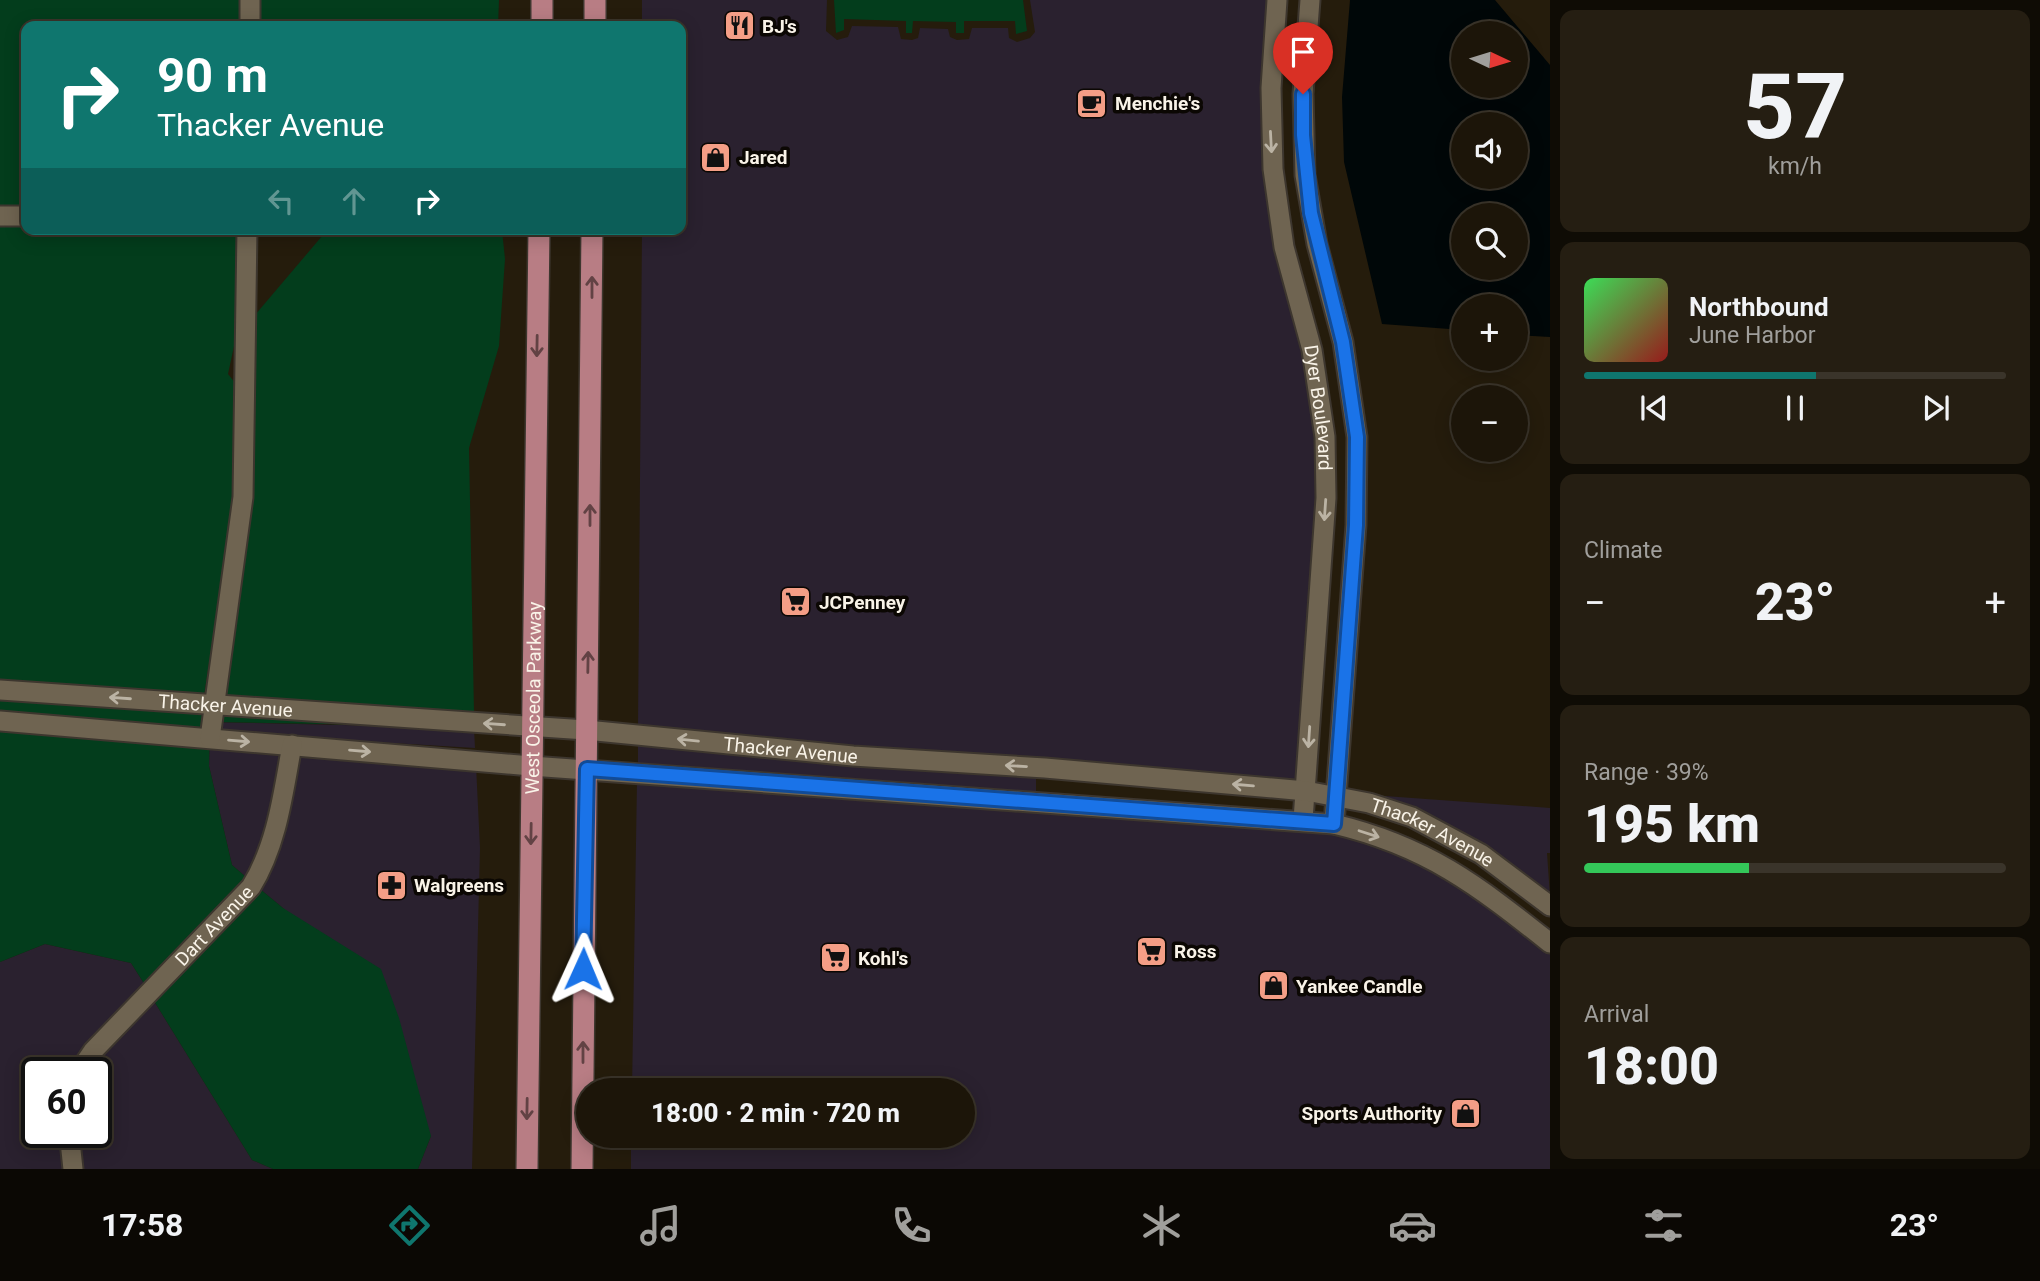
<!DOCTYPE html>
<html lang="en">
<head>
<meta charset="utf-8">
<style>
	body { margin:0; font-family:Roboto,sans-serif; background:#251e12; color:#f1f3f6; height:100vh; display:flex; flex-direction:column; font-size:26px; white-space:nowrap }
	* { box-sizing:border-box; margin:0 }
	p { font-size:23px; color:#a09f9c }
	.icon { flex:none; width:38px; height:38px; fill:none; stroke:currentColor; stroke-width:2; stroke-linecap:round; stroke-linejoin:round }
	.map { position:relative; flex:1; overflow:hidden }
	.panel { display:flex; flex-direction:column; gap:10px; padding:10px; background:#0f0c05; width:490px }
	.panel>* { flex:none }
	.top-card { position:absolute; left:21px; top:21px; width:665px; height:214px; border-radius:14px; box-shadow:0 4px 18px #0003,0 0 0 2px #3a342a; background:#0f766e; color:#fff; overflow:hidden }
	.needle { width:46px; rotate:94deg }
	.buttons { position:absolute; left:1451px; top:21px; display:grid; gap:14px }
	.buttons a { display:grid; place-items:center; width:77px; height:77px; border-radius:50%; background:#1c1509; box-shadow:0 4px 18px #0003,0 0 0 2px #3a342a; font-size:35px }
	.speed { position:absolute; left:21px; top:1057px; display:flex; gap:14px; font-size:35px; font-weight:700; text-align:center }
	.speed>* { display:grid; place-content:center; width:91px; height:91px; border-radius:50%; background:#1c1509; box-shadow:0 4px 18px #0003,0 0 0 2px #3a342a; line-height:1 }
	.speed .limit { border:4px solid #111; border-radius:10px; background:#fff; color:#111 }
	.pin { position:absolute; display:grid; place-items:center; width:60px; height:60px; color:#fff; margin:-72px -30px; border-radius:50% 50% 50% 0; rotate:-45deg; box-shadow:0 0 7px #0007 }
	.pin .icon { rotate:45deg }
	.me { position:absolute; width:77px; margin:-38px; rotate:1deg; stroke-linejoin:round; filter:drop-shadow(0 0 5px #0008) }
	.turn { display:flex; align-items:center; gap:24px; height:147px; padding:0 21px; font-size:32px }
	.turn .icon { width:91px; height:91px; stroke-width:2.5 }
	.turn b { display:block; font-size:49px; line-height:60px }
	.lanes { display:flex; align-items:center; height:66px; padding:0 21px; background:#0003; justify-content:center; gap:35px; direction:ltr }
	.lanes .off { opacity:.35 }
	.big { font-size:52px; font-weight:800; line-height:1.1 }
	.panel .tile { flex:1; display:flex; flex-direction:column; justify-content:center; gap:10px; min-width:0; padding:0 24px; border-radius:14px; background:#251e12 }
	.panel .dial { align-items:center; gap:0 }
	.dial b { font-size:91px; line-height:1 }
	.song { display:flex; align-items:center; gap:21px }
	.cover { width:84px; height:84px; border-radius:10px; background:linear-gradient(135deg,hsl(130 70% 55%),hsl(0 70% 35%)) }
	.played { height:7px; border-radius:4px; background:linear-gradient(90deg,#0f766e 55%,#3a342a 55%) }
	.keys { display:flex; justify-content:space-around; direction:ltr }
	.heat { display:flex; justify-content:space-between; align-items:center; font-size:38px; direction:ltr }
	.charge { height:10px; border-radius:5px; background:linear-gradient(90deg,#34c759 39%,#3a342a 0) }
	.trip { position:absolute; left:576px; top:1078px; width:399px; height:70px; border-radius:35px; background:#1c1509; box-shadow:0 4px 18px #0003,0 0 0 2px #3a342a; font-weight:800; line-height:70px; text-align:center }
	.tabs { display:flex; height:112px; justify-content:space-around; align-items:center; background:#0b0804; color:#a09f9c }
	.tabs .icon { width:49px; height:49px }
	.tabs .on { color:#0f766e }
	.tabs b { font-size:32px; color:#f1f3f6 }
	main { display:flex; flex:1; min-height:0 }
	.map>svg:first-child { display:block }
	.commercial { fill:#2a212f }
	.green { fill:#033d1c }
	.water { fill:#000708; fill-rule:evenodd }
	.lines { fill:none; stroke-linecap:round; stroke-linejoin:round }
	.minor-casing { stroke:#3d362e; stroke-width:23 }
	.major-casing { stroke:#3d362e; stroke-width:24 }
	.minor { stroke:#6f6451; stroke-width:19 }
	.major { stroke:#b87d84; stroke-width:21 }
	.oneway { stroke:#bbb3a4 }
	.oneway2 { stroke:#624244 }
	.route-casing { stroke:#114b97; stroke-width:18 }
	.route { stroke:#1a73e8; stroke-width:12 }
	.labels { text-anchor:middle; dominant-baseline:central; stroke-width:7; stroke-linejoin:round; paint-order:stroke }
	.poi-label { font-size:19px; font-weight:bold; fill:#f9f3e8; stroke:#0b0703; text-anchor:start }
	.street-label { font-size:19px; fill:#f9f3e8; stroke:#0b0703 }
</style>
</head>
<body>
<main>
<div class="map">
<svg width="1550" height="1169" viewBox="0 0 1550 1169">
	<rect width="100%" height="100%" fill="#251c0c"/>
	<!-- commercial -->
	<g class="commercial">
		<polygon points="642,0 827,0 826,31 837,40 848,37 852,26 898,27 901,39 912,40 918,38 920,28 948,29 950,37 957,40 969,39 972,28 1008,28 1009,38 1017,42 1030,38 1035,32 1030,0 1268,0 1260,93 1264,169 1276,249 1304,351 1316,437 1316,498 1297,782 854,748 638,727 642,229 681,229 681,26 642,26"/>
		<polygon points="210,722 474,728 475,748 293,737 282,752 264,838 246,877 232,865 209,766"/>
		<polygon points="638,743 1036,775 1036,793 638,765"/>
		<polygon points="300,753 476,765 480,848 472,1169 418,1169 431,1136 283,908 260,889 271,871 281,842"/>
		<polygon points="637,781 1333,832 1397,852 1452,879 1550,954 1550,1169 631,1169 631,1136 962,1136 962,1090 632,1090"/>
		<polygon points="1371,795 1550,808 1550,853 1547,853 1550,896"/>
		<polygon points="45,944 131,963 145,985 68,1073 37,1073 37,1132 60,1132 64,1169 0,1169 0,962"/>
		<polygon points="154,1001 252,1160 273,1169 82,1169 79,1132 96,1132 96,1073 88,1073"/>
	</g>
	<!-- green -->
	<g class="green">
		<polygon points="0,0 241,0 240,26 26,26 26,208 0,208"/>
		<polygon points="259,0 499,0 498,26 259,26"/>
		<polygon points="834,0 1023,0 1027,31 1016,34 1015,21 964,21 964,33 956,33 956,22 913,21 912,33 906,33 906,21 844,19 844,30 836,33"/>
		<polygon points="0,224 26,224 26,229 238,229 236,337 228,374 236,384 234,496 204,696 0,682"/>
		<polygon points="328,229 502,230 505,259 499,346 469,448 474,712 223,697 255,315"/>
		<polygon points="0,698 433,726 210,722 209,766 232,865 246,877 145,985 131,963 45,944 0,962"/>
		<polygon points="260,889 283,908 381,969 399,1018 431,1136 418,1169 273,1169 252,1160 154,1001"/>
	</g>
	<!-- water -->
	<path class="water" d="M1350,0H1495L1550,65V337L1516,335V306H1463V330L1382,324L1344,162L1342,97ZM1463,33H1516V86H1463ZM1463,124H1516V177H1463ZM1463,215H1516V268H1463Z"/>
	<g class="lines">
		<defs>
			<g id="minor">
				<path id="s1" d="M1277,0L1271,88L1273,169L1284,247L1312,350L1325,437L1326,498L1303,820"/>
				<polyline points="1310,0 1303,94 1305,175 1317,244 1343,342 1357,437 1356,525 1334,824"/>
				<polyline points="250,26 250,0"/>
				<polyline points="0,216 26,216"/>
				<path id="s2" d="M0,690L586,730L853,756L1045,768L1306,791L1369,803L1412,817L1481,854L1550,906"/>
				<path d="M0,721L531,766L1334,824C1427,846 1477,885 1550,943"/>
				<polyline points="210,738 243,497 247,229"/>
				<path id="s3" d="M78,1073L93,1051L251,887C277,845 283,794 292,745"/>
				<polyline points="69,1132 73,1169"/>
			</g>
			<g id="major">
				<polyline points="542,26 542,0"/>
				<polyline points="595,26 595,0"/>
				<path id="s4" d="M527,1169L539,229"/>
				<polyline points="582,1169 592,229"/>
			</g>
		</defs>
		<!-- minor casing -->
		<use href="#minor" class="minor-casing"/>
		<!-- major casing -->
		<use href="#major" class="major-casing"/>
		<!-- minor -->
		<use href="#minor" class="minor"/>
		<!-- major -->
		<use href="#major" class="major"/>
	</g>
	<!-- one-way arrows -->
	<defs><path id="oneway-shaft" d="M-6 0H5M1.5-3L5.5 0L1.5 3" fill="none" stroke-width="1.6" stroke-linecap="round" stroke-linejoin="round" transform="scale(1.75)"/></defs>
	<g class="oneway">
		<use href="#oneway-shaft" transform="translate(1271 142) rotate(87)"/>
		<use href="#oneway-shaft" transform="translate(1325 510) rotate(94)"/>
		<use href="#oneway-shaft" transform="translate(120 698) rotate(-176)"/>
		<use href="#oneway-shaft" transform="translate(494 724) rotate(-176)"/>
		<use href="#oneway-shaft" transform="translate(1309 737) rotate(94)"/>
		<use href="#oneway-shaft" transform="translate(688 740) rotate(-174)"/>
		<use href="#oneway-shaft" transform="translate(239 741) rotate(5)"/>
		<use href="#oneway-shaft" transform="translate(360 751) rotate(5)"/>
		<use href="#oneway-shaft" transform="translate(1016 766) rotate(-177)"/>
		<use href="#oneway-shaft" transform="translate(1243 785) rotate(-175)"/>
		<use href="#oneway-shaft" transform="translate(1369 834) rotate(18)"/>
	</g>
	<g class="oneway2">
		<use href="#oneway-shaft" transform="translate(592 287) rotate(-90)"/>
		<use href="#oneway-shaft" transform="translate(537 346) rotate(91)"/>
		<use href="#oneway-shaft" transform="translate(590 515) rotate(-90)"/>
		<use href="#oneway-shaft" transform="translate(588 662) rotate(-89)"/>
		<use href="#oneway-shaft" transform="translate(531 834) rotate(91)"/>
		<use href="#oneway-shaft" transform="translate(583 1052) rotate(-90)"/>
		<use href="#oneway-shaft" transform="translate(527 1109) rotate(91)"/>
	</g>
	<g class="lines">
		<defs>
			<polyline id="route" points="583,969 587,769 1334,824 1356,525 1357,437 1343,342 1311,213 1303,135 1303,94"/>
		</defs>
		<!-- route casing -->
		<use href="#route" class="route-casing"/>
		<!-- route -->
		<use href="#route" class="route"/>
	</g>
	<!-- icons -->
	<defs>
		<symbol id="restaurant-square" viewBox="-11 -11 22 22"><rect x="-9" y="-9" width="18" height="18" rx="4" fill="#f49e86" stroke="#0b0703"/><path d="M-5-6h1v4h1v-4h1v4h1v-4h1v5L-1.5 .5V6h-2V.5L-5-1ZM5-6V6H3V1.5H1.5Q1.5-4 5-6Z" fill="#111"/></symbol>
		<symbol id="cafe-square" viewBox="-11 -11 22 22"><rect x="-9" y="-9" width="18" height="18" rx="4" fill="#f49e86" stroke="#0b0703"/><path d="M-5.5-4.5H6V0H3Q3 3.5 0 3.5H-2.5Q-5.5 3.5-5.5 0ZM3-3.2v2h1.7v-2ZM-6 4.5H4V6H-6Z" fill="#111"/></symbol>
		<symbol id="shop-square" viewBox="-11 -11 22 22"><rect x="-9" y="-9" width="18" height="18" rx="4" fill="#f49e86" stroke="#0b0703"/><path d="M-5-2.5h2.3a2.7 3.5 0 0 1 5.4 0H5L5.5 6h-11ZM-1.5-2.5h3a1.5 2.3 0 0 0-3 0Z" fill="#111"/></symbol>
		<symbol id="supermarket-square" viewBox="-11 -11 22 22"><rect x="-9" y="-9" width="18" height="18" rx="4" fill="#f49e86" stroke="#0b0703"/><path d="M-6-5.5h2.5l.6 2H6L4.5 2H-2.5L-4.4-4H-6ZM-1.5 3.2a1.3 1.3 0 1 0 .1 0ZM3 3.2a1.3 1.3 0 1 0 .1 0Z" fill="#111"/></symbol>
		<symbol id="pharmacy-square" viewBox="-11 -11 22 22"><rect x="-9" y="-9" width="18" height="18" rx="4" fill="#f49e86" stroke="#0b0703"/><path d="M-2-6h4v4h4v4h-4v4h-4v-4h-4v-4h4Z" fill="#111"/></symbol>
	</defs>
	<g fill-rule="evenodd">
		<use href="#restaurant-square" x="722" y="8" width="35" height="35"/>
		<use href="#cafe-square" x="1074" y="86" width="35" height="35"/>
		<use href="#shop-square" x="698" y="140" width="35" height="35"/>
		<use href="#supermarket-square" x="778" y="584" width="35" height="35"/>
		<use href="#pharmacy-square" x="374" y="868" width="35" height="35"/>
		<use href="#supermarket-square" x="1134" y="934" width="35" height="35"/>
		<use href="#supermarket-square" x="818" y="940" width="35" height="35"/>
		<use href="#shop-square" x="1256" y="968" width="35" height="35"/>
		<use href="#shop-square" x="1448" y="1096" width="35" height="35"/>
	</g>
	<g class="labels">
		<!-- poi labels -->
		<g class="poi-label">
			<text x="762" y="26">BJ's</text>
			<text x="1115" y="103">Menchie's</text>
			<text x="739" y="157">Jared</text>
			<text x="819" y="602">JCPenney</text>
			<text x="414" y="885">Walgreens</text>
			<text x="1174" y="951">Ross</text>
			<text x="858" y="958">Kohl's</text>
			<text x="1296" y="986">Yankee Candle</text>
			<text x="1442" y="1113" text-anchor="end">Sports Authority</text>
		</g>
		<!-- street labels -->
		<g class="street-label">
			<text stroke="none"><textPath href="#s1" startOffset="413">Dyer Boulevard</textPath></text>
			<text stroke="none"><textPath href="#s4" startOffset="471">West Osceola Parkway</textPath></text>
			<text stroke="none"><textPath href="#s2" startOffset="226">Thacker Avenue</textPath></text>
			<text stroke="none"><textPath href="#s2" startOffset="793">Thacker Avenue</textPath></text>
			<text stroke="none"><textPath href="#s2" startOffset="1444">Thacker Avenue</textPath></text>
			<text stroke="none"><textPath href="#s3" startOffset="201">Dart Avenue</textPath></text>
		</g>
	</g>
</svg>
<div class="buttons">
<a><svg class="needle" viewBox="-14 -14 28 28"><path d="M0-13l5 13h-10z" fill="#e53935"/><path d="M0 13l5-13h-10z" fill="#a09f9c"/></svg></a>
<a><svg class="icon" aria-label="sound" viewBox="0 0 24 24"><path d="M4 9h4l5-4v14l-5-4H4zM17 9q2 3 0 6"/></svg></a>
<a><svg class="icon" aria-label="search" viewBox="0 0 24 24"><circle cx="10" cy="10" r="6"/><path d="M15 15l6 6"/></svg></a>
<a>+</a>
<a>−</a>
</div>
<div class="speed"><div class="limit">60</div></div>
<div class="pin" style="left:1303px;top:94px;background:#d93025"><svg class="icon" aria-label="arrive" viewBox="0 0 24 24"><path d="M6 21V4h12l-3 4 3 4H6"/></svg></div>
<svg class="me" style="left:583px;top:969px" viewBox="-20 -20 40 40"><path d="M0-17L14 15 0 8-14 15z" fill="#1a73e8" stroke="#fff" stroke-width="4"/></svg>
<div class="trip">18:00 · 2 min · 720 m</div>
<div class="top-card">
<div class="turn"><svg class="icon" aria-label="right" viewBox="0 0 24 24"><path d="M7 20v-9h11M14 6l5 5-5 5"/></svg><div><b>90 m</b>Thacker Avenue</div></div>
<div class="lanes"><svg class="icon off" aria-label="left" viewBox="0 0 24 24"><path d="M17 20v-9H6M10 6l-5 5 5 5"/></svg><svg class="icon off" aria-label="ahead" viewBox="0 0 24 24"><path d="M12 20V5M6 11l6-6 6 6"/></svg><svg class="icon" aria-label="right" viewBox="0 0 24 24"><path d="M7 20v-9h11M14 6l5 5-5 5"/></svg></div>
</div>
</div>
<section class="panel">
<div class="tile dial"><b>57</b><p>km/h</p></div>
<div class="tile">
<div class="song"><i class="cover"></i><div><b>Northbound</b><p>June Harbor</p></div></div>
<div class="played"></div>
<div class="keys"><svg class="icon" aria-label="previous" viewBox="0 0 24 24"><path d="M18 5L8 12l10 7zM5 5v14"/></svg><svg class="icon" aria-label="pause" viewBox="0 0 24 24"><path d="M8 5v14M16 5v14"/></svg><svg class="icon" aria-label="next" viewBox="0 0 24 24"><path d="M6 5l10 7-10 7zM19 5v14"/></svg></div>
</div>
<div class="tile"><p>Climate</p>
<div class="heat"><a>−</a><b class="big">23°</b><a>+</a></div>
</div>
<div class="tile"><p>Range · 39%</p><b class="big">195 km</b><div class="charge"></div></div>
<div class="tile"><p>Arrival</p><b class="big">18:00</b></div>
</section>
</main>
<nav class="tabs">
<b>17:58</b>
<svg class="icon on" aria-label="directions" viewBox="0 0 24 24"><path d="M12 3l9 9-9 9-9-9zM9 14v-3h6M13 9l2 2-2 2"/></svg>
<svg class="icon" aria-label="music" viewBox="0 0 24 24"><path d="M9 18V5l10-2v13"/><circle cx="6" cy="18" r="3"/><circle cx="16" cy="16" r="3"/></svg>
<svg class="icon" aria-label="phone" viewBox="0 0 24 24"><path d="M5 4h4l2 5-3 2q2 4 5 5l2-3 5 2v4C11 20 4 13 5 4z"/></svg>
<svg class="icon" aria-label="climate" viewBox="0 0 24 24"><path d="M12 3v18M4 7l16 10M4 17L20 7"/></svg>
<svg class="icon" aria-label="car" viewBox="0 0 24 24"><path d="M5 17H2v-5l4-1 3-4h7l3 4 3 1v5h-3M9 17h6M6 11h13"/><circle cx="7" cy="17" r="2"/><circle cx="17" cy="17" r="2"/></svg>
<svg class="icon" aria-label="filters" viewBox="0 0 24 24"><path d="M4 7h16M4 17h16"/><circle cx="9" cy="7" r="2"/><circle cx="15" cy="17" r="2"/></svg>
<b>23°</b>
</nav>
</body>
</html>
